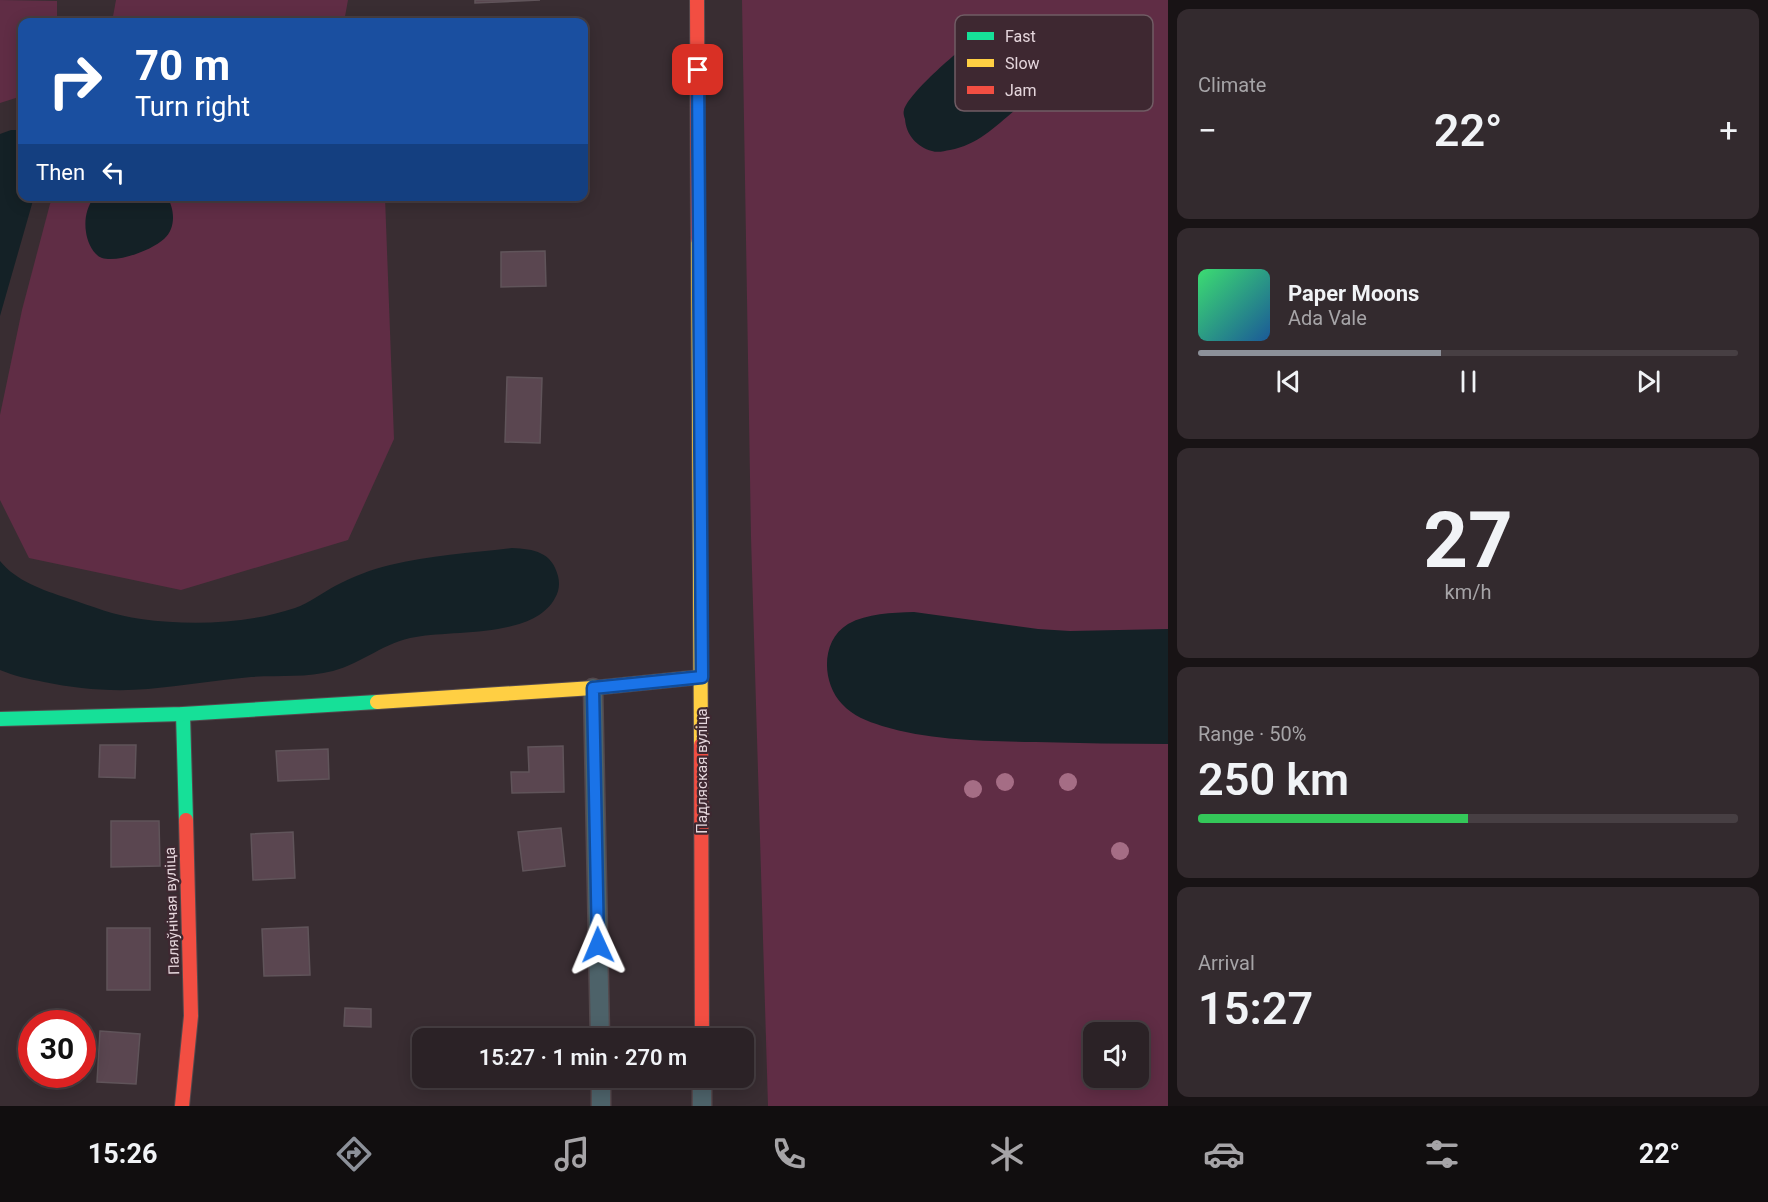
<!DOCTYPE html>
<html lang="en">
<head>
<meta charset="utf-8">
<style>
	body { margin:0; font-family:Roboto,sans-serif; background:#332a2e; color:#f1f3f6; height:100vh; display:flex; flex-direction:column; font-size:22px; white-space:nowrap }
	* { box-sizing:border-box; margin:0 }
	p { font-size:20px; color:#a6a4a7 }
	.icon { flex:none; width:33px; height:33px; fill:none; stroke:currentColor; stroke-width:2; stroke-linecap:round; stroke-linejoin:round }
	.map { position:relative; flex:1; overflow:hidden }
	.side { display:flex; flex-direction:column; gap:9px; padding:9px; background:#181315; width:600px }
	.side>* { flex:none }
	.top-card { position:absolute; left:18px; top:18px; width:570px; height:183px; border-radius:12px; box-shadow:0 3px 15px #0003,0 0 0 2px #473f43; background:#1a4fa0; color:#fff; overflow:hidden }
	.fabs { position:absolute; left:1083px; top:1022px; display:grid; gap:12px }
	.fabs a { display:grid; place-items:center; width:66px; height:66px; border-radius:12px; background:#2b2226; box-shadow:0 3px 15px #0003,0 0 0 2px #473f43; font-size:30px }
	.speed { position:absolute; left:18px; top:1010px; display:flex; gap:12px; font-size:30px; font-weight:700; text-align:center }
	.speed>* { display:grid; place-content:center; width:78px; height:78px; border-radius:50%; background:#2b2226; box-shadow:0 3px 15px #0003,0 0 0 2px #473f43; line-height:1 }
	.speed .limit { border:9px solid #d22; background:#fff; color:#111 }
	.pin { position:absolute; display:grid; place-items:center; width:51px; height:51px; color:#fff; margin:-26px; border-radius:12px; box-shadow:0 3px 9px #0006 }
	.me { position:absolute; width:66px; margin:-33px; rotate:359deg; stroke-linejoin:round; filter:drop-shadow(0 0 4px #0008) }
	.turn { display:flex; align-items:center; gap:21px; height:126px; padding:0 18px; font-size:27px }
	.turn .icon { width:78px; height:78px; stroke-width:2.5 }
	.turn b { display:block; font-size:42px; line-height:51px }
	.then { display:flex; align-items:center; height:57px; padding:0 18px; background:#0003; gap:12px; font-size:22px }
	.big { font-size:45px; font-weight:600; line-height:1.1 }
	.side .widget { flex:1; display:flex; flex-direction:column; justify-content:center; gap:9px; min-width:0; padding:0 21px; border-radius:12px; background:#332a2e }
	.side .dial { align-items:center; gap:0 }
	.dial b { font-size:78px; line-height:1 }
	.song { display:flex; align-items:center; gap:18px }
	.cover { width:72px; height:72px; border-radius:9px; background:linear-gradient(135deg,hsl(140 70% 55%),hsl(210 70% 35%)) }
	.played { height:6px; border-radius:3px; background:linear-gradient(90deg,#8c9099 45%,#473f43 45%) }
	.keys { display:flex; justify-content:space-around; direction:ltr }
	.heat { display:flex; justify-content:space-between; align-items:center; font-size:33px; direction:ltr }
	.charge { height:9px; border-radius:4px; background:linear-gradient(90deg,#34c759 50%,#473f43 0) }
	.trip { position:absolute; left:412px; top:1028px; width:342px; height:60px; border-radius:12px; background:#2b2226; box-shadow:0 3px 15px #0003,0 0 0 2px #473f43; font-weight:600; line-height:60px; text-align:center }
	.menu { display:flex; height:96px; justify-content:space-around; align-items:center; background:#110e0f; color:#a6a4a7 }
	.menu .icon { width:42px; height:42px }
	.menu .current { color:#8c9099 }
	.menu b { font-size:27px; color:#f1f3f6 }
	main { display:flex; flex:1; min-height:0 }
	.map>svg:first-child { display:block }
	.green { fill:#602d45; fill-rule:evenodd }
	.water { fill:#142126 }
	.building { fill:#5a4650; stroke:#60545a; stroke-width:1.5 }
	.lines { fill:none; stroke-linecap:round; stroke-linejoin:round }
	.street-casing { stroke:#54494d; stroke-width:21 }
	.fast-casing { stroke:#54494d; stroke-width:16 }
	.slow-casing { stroke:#54494d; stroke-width:16 }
	.jam-casing { stroke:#54494d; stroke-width:16 }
	.street { stroke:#4d6269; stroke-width:18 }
	.fast { stroke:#16e098; stroke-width:14 }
	.slow { stroke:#ffcf43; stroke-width:14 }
	.jam { stroke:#f24e42; stroke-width:14 }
	.tree { fill:#a56d85 }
	.route-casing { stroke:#114b97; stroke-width:15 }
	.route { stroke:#1a73e8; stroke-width:10 }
	.labels { text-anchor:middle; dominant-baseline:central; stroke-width:4.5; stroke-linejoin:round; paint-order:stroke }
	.street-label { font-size:15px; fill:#e5d6dc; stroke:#3e2831 }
	.key { fill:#3e2831; stroke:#705c64; stroke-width:1.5 }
	.key-label { font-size:16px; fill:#e5d6dc }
</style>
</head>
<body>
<main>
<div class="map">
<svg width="1168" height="1106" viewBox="0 0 1168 1106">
	<rect width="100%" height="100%" fill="#392d32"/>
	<!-- green -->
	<g class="green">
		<polygon points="0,0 57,1 57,22 22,22 22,96 0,103"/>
		<polygon points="116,0 348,0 344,22 112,22"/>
		<path d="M742,0H1168V1106H768L751,537ZM1094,1032H1138V1077H1094Z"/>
		<polygon points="54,197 385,197 394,439 348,540 181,590 29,558 0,500 0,415 22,310 50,204"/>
	</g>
	<!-- water -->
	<g class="water">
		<path d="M1018,29C1023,31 1030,33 1035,35C1042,38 1047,45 1049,52C1058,77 1032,96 1015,110C995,127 977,145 950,150C944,151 938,153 932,151C917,147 906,135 905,119C904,116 903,113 904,110C908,94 963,45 978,38C992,31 1003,30 1018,29Z"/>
		<polygon points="11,130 22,130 22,196 34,197 0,316 0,134"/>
		<path d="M94,197H167C175,209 176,229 164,239C152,250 118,263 102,258C93,255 87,241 86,232C84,219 87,207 94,197Z"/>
		<path d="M512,548C534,549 552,552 558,576C560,583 559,592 555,598C534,638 454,630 416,637C384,642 363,663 333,671C306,678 279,675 251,677C217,680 182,686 148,689C113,692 77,689 44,682C29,679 14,676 0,670V561C16,581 43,590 67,598C91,606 116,616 141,619C191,626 247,624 295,608C309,603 322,593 335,586C352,577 372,569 390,565C430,555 472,553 512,548Z"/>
		<path d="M914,612L1038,629L1070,631L1168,629V744C1124,744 1080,743 1036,742C984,741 932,741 882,726C867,721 853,716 842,704C822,683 820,641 848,624C868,613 891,613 914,612Z"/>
	</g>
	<!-- building -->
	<g class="building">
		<polygon points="475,0 540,0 475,3"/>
		<polygon points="545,251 546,286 501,287 501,252"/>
		<polygon points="507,377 542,378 540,443 505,442"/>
		<polygon points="100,745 136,745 135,778 99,777"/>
		<polygon points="563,746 564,792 512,793 511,772 529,772 528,747"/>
		<polygon points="328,749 329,779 278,781 276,751"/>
		<polygon points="111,821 159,821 160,866 111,867"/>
		<polygon points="561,828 565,866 523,871 518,832"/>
		<polygon points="293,832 295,878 253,880 251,834"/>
		<polygon points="308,927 310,975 264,976 262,929"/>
		<rect x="107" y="928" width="43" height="62"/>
		<polygon points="345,1008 371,1009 371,1027 344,1026"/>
		<polygon points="100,1031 140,1034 136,1084 97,1082"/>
	</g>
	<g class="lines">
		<defs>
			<g id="street">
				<polyline points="593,688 600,1038"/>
				<polyline points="601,1077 601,1106"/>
				<polyline points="702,1077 702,1106"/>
			</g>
			<g id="fast">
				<polyline points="183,714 186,820"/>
				<polyline points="0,719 183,714 377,702"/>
			</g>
			<g id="slow">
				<polyline points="698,239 701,745"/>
				<polyline points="377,702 593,688 701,677"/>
			</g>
			<g id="jam">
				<polyline points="697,0 698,239"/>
				<polyline points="701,745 702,1038"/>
				<polyline points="182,1106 191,1016 186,820"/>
			</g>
		</defs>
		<!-- street casing -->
		<use href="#street" class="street-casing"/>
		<!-- fast casing -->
		<use href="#fast" class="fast-casing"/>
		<!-- slow casing -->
		<use href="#slow" class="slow-casing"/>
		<!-- jam casing -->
		<use href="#jam" class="jam-casing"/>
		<!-- street -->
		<use href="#street" class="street"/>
		<!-- fast -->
		<use href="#fast" class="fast"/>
		<!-- slow -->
		<use href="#slow" class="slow"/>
		<!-- jam -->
		<use href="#jam" class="jam"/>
	</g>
	<!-- trees -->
	<g class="tree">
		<circle cx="1005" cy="782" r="9"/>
		<circle cx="1068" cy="782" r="9"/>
		<circle cx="973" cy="789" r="9"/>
		<circle cx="1120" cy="851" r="9"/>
	</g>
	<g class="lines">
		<defs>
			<polyline id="route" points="598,945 593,688 702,677 698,70"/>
		</defs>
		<!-- route casing -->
		<use href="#route" class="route-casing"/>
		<!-- route -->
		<use href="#route" class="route"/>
	</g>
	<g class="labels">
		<!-- street labels -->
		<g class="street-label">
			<text transform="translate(702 771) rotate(-90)">Падляская вуліца</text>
			<text transform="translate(172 911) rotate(-92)">Паляўнічая вуліца</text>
		</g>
	</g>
	<!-- legend -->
	<rect x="955" y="15" width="198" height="96" rx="9" class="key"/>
	<rect x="967" y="32" width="27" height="8" fill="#16e098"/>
	<rect x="967" y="59" width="27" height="8" fill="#ffcf43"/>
	<rect x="967" y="86" width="27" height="8" fill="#f24e42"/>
	<g class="key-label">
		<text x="1005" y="42">Fast</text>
		<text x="1005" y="69">Slow</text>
		<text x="1005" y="96">Jam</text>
	</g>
</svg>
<div class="fabs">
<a><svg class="icon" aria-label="sound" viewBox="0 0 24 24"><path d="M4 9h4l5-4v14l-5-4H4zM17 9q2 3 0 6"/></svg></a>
</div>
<div class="speed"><div class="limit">30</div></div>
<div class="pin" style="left:698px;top:70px;background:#d93025"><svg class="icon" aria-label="arrive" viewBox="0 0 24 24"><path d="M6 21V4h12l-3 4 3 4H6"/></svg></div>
<svg class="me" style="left:598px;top:945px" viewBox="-20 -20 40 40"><path d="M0-17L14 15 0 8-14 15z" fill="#1a73e8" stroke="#fff" stroke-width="4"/></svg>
<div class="trip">15:27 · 1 min · 270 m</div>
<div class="top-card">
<div class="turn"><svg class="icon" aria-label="right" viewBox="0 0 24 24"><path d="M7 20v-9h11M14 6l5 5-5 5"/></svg><div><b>70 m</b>Turn right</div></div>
<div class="then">Then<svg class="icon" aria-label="left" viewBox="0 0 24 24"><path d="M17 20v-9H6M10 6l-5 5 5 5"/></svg></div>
</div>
</div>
<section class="side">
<div class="widget"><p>Climate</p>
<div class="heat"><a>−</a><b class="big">22°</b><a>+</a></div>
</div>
<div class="widget">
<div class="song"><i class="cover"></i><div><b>Paper Moons</b><p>Ada Vale</p></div></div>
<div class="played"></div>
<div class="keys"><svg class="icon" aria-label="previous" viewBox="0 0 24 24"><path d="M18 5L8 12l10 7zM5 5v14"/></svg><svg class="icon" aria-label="pause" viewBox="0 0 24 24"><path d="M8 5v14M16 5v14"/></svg><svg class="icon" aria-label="next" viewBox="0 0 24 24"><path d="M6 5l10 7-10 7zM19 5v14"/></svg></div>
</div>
<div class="widget dial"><b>27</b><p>km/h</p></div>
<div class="widget"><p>Range · 50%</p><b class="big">250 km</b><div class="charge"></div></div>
<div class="widget"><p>Arrival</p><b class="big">15:27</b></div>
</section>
</main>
<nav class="menu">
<b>15:26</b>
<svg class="icon current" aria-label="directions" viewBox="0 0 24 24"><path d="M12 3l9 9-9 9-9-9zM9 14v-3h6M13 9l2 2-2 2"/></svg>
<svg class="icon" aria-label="music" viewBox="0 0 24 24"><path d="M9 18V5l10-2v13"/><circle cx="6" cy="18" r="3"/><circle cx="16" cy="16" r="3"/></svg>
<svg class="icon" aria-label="phone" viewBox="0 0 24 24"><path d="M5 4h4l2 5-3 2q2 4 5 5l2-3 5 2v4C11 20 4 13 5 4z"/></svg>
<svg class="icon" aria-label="climate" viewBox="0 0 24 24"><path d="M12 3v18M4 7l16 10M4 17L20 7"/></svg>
<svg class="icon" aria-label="car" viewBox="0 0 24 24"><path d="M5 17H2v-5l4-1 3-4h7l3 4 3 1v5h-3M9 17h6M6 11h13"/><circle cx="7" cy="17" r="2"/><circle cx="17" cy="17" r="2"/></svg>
<svg class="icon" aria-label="filters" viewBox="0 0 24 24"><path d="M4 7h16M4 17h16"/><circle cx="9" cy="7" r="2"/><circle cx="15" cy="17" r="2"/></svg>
<b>22°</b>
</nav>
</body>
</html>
